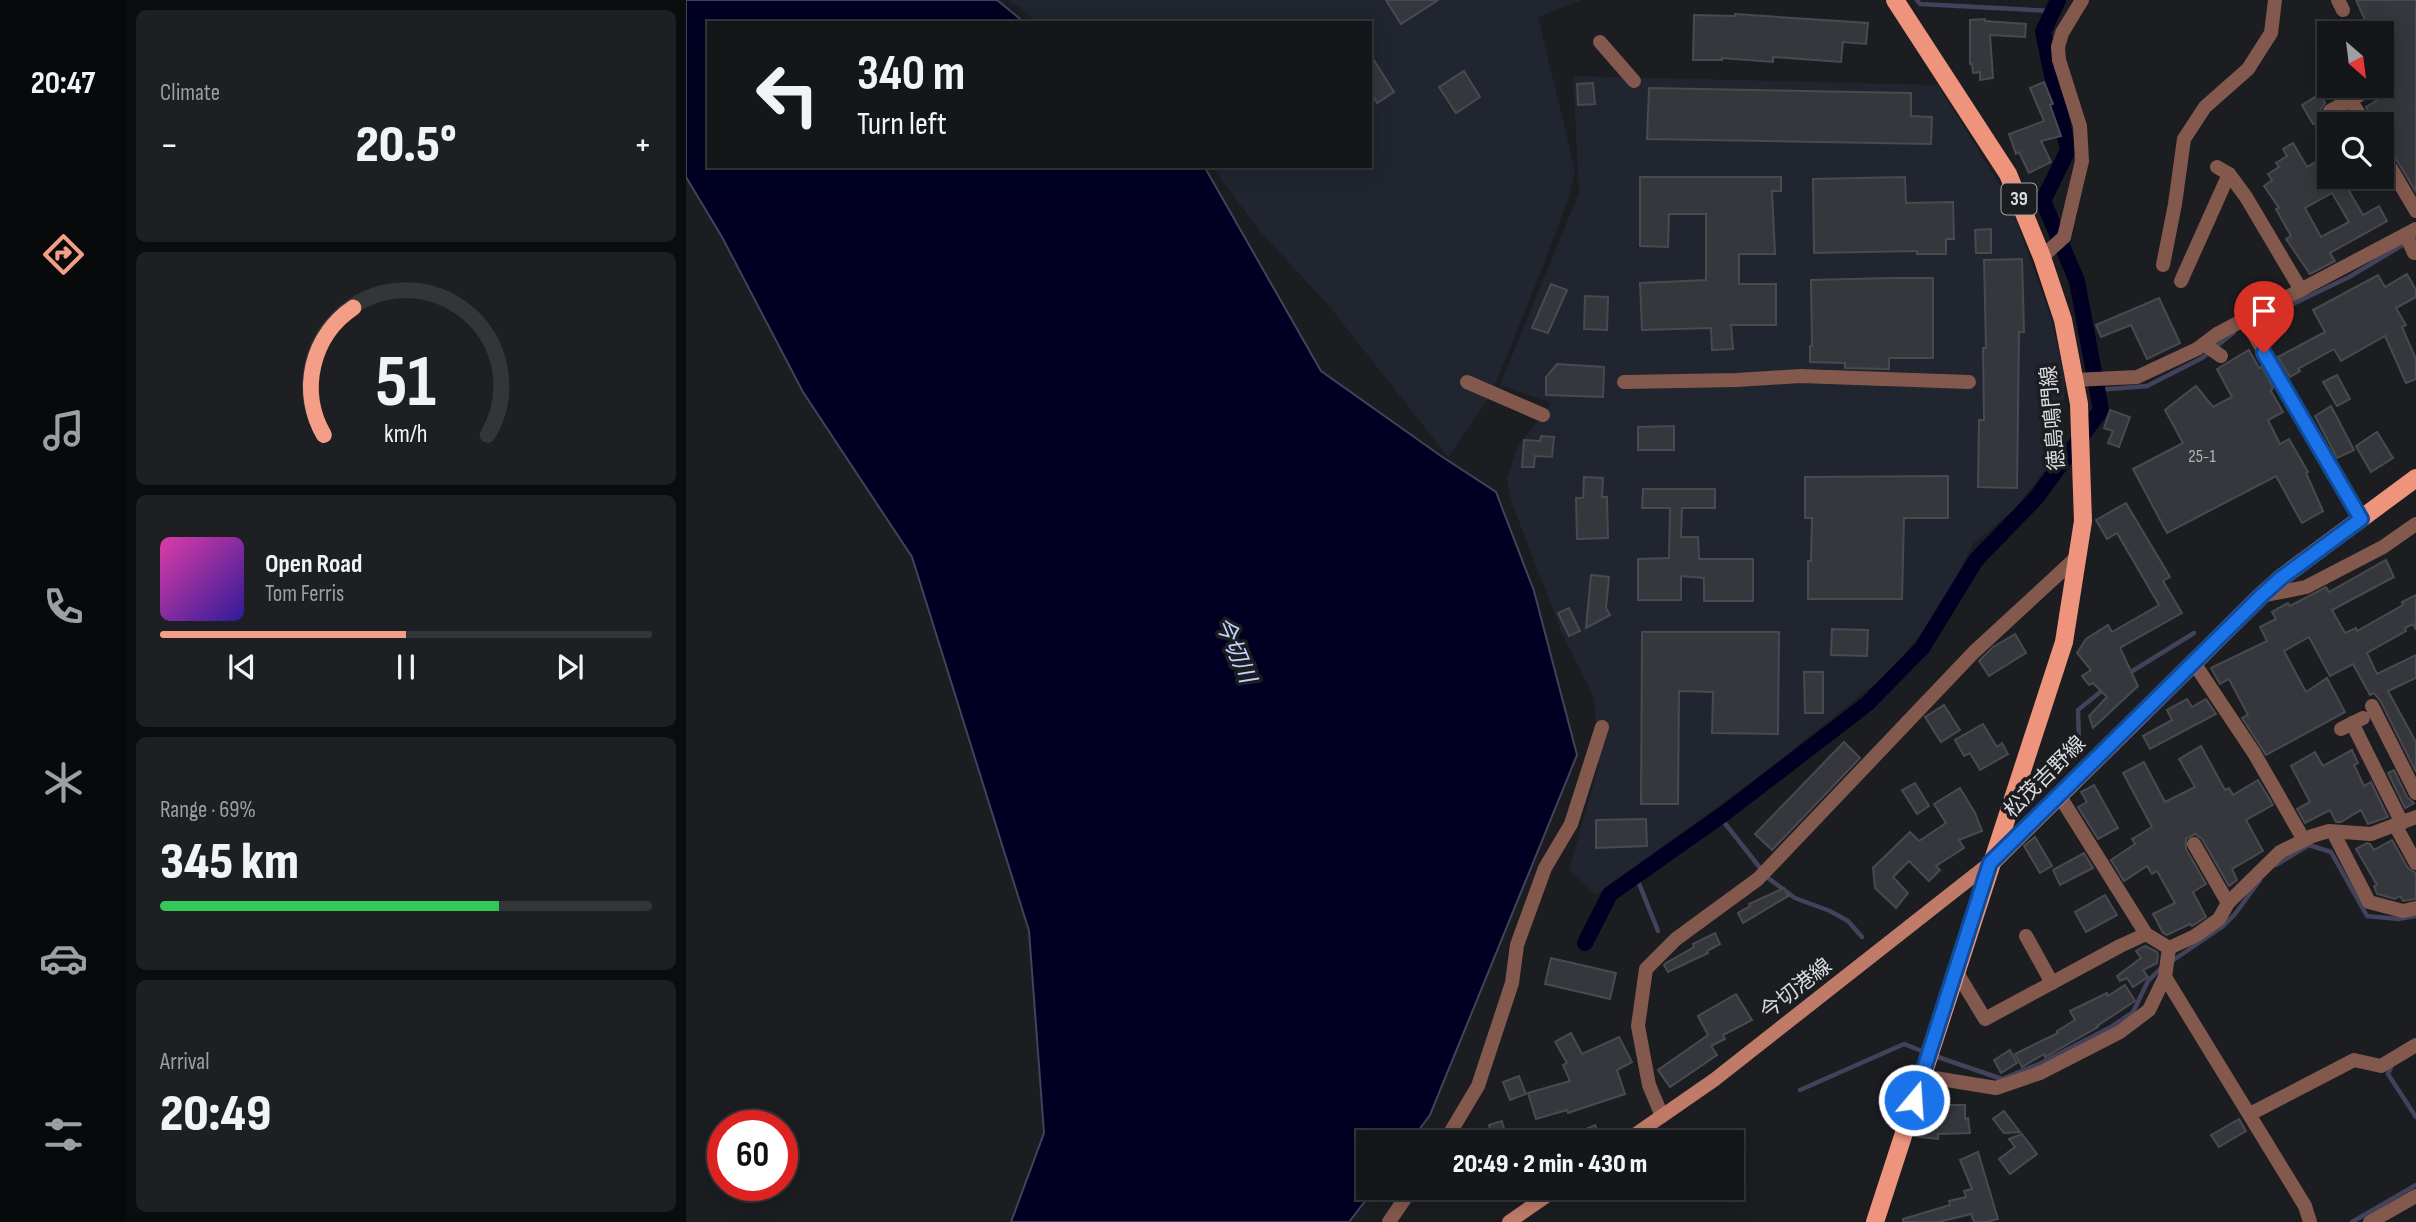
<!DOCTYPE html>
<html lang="en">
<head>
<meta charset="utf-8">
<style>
	body { margin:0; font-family:"Sofia Sans Condensed","Noto Sans JP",sans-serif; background:#1d1f22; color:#f1f3f6; height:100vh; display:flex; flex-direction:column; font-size:26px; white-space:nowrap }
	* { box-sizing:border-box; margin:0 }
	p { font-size:23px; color:#9d9fa2 }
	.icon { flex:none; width:38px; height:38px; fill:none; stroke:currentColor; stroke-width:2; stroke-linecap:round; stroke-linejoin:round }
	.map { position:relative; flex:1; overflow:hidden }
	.sheet { display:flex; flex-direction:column; gap:10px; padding:10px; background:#0b0c0e; width:560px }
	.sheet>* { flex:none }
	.hud { position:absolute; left:21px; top:21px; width:665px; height:147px; border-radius:0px; box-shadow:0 4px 18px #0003,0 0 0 2px #333538; background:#141619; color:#f1f3f6; overflow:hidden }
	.needle { width:46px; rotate:152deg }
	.buttons { position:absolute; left:1631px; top:21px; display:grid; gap:14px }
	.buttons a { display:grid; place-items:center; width:77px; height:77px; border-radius:0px; background:#141619; box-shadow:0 4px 18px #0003,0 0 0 2px #333538; font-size:35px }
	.speed { position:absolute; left:21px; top:1110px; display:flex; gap:14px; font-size:35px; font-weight:700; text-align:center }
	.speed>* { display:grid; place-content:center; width:91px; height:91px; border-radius:50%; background:#141619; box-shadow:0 4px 18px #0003,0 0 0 2px #333538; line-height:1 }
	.speed .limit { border:10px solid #d22; background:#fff; color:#111 }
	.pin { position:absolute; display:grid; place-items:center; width:60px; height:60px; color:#fff; margin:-72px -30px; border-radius:50% 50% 50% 0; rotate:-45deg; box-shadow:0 0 7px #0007 }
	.pin .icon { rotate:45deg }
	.me { position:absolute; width:77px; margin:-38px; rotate:18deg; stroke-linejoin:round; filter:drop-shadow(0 0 5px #0008) }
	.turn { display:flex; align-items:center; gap:24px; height:147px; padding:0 35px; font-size:32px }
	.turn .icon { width:91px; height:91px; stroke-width:2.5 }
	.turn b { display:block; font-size:49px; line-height:60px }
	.big { font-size:52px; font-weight:800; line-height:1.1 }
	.sheet .widget { flex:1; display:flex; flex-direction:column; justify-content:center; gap:10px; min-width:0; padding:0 24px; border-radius:10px; background:#1d1f22 }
	.sheet .dial { align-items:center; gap:0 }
	.dial svg { height:182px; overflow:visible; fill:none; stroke:#333538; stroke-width:7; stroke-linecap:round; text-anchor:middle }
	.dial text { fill:#f1f3f6; stroke:none }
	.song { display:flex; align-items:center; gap:21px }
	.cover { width:84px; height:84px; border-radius:10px; background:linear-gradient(135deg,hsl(320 70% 55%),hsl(250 70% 35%)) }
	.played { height:7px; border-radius:4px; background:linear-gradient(90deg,#f49e87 50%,#333538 50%) }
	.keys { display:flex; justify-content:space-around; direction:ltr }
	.heat { display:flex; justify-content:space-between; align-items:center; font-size:38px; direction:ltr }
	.charge { height:10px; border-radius:5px; background:linear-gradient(90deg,#34c759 69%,#333538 0) }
	.trip { position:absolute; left:670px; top:1130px; width:388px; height:70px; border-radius:0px; background:#141619; box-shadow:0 4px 18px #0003,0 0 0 2px #333538; font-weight:800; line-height:70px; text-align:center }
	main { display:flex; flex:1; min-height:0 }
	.tabs { display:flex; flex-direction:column; width:126px; justify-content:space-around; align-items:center; background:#08090a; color:#9d9fa2 }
	.tabs .icon { width:49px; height:49px }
	.tabs .active { color:#f49e87 }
	.tabs b { font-size:32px; color:#f1f3f6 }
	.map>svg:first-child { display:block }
	.built { fill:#21252f }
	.water { fill:#010022; stroke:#42425b; stroke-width:2 }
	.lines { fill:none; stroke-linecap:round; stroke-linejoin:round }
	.stream { stroke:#42425b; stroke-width:4.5 }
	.canal { stroke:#010022; stroke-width:16 }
	.building { fill:#35373c; stroke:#484a4f; stroke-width:2; fill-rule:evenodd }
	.street { stroke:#84594d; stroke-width:14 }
	.secondary { stroke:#c07a68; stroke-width:14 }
	.primary { stroke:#ef947c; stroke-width:18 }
	.route-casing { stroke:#114b97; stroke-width:18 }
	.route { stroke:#1a73e8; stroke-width:12 }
	.labels { text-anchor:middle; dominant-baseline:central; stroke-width:7; stroke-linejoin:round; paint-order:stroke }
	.number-label { font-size:18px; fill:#b2b3b6 }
	.shield { fill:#1b1d21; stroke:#a1a3a6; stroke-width:2 }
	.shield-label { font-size:19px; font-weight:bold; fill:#dbdcdf }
	.street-label { font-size:21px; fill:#dbdcdf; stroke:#1b1d21 }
	.water-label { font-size:23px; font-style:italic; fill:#c0d3ff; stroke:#1b1d21 }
</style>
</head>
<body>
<main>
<nav class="tabs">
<b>20:47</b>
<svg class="icon active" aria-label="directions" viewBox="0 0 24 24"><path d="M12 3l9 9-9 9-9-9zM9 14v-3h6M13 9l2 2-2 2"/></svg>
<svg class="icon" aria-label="music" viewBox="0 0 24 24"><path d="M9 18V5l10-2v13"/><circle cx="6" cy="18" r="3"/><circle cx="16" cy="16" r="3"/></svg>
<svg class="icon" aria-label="phone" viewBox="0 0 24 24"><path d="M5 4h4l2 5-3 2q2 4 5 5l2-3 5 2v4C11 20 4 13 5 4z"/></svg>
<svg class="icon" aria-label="climate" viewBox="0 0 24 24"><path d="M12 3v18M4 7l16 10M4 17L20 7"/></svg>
<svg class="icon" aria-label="car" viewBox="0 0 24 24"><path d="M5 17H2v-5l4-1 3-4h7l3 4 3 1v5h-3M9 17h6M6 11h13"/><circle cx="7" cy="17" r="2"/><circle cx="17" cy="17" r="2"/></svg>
<svg class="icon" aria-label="filters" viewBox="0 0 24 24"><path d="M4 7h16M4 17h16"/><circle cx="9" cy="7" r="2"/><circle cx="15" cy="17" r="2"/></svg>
</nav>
<section class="sheet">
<div class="widget"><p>Climate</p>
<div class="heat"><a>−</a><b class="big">20.5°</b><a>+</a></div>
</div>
<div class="widget dial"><svg viewBox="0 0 100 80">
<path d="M14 69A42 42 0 1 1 86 69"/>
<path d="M14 69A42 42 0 0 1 27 13" stroke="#f49e87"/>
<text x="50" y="56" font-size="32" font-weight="700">51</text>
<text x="50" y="72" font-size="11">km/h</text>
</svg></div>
<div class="widget">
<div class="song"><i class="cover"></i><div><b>Open Road</b><p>Tom Ferris</p></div></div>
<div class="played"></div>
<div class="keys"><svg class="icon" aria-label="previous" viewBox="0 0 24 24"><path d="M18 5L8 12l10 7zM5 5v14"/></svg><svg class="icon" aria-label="pause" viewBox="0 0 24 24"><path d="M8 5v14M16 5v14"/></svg><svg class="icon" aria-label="next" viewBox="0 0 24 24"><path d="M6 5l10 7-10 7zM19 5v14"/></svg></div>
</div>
<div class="widget"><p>Range · 69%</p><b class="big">345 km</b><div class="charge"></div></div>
<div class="widget"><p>Arrival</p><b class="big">20:49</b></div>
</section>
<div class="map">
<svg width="1730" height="1222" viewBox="0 0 1730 1222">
	<rect width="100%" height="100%" fill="#1b1d21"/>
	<!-- built -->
	<g class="built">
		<polygon points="323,0 896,0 852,17 889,170 882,199 859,261 805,395 762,457 643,306 573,230 525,166 684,166 684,23 352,23"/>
		<polygon points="887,76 1252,85 1322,198 1364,314 1379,379 1375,449 1328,510 1287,544 1251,614 1205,671 1079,772 910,895 883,870 913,765 908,697 875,631 825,501 821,479 831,447 866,403 814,385 893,193"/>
	</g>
	<!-- water -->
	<polygon class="water" points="0,0 311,0 339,23 23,23 23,166 518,166 635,371 755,456 810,492 848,591 891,755 744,1115 723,1143 682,1143 682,1188 689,1188 663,1222 325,1222 358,1133 343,931 226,557 117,392 36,237 0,177"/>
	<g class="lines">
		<!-- stream -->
		<g class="stream">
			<polyline points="1231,0 1234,4 1367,11"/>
			<polyline points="1565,324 1663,277 1730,237"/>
			<polyline points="1411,390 1461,386 1516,358 1548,332"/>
			<polyline points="1440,675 1508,633"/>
			<polyline points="1393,741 1392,710 1418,689"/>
			<polyline points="1034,817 1082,878 1109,898 1144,911 1162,921 1176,937"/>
			<polyline points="1590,865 1623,845 1645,852 1681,916 1712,919 1730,916"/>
			<polyline points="950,876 972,931"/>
			<polyline points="1486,961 1536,927 1549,914 1574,880"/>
			<polyline points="1249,1056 1316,1079 1353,1064 1425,1027 1447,1012 1462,981 1475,968"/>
			<polyline points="1705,1067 1702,1074 1730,1117"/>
			<polyline points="1114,1090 1218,1044 1241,1053"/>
			<polyline points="1666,1222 1730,1185"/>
		</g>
		<!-- canal -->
		<polyline class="canal" points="899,943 924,894 1039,813 1181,704 1236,648 1290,560 1350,498 1415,410 1391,281 1357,201 1382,150 1357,32 1372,0"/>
	</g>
	<!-- building -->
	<g class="building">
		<polygon points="700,0 752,0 715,24"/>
		<polygon points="1670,0 1730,0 1730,192 1696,136 1696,124 1689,124 1680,107 1709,89 1696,59 1696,33 1685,33"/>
		<polygon points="1049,14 1182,23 1180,44 1157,42 1155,62 1087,57 1087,62 1036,58 1036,60 1007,60 1008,15 1049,16"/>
		<polygon points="1299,19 1299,21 1340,24 1339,37 1304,35 1307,78 1294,80 1294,72 1287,73 1286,64 1284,64 1284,20"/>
		<polygon points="684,54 708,92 691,103 684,91"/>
		<polygon points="778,71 794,97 770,113 753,87"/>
		<polygon points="1358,82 1367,104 1364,105 1375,136 1355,141 1365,162 1343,173 1333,152 1330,154 1323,134 1358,121 1344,88"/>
		<polygon points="907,83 909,104 892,105 891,84"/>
		<polygon points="963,88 1225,93 1225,116 1246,117 1245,144 961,139"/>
		<polygon points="1634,94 1639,103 1634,110 1638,119 1648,120 1661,113 1668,124 1627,124 1616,105"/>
		<path d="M1607,143L1621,167L1643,154V177H1655L1677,215L1693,206L1701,221L1644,253L1649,261L1624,274L1600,239L1605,236L1590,209L1593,208L1578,186L1586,180L1582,174L1593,167L1590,163L1601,156L1597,149ZM1646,193L1663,222L1635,237L1619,208Z"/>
		<polygon points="954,177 1095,177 1095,191 1086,191 1089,254 1053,254 1053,284 1090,284 1090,325 1045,325 1047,349 1026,350 1025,328 956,330 954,283 1020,280 1020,214 983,214 982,247 954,246"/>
		<polygon points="1219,177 1220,203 1267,202 1268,239 1260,239 1260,254 1231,254 1231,251 1128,253 1127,179"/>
		<polygon points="1305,229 1305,253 1290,253 1289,230"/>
		<polygon points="1336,259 1338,332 1333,332 1331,488 1292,487 1293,420 1298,420 1297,348 1300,348 1298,260"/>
		<polygon points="1721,274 1730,290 1730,297 1710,308 1720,325 1716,327 1730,359 1730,379 1720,383 1699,336 1655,361 1648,349 1612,369 1614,371 1604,377 1592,357 1639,332 1627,310 1692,275 1699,287"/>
		<polygon points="1207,278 1247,278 1247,358 1203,358 1203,369 1159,368 1159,363 1124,362 1124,346 1126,346 1125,280"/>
		<polygon points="865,284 881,290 862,333 846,328"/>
		<polygon points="899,296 922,297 921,330 898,329"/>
		<polygon points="1473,298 1494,343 1461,359 1445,325 1415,337 1410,325"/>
		<polygon points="1563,350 1573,368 1576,367 1587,387 1585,391 1597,412 1582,420 1594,444 1603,439 1622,472 1620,473 1637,511 1616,523 1590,476 1481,533 1447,469 1497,443 1479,410 1494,398 1510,386 1527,407 1546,397 1531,369"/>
		<polygon points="871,364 918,367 917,397 860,395 860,377"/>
		<polygon points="1651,375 1664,399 1651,406 1637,382"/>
		<polygon points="1645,406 1668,450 1651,458 1629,416"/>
		<polygon points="1424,410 1444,417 1433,447 1422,443 1427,431 1418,428"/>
		<polygon points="988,426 988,450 952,450 952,427"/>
		<polygon points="1691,432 1707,458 1685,472 1670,446"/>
		<polygon points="855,436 868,437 866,457 849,456 848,467 836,467 838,440 854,441"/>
		<polygon points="1262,476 1262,518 1218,518 1216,599 1122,599 1122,561 1125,561 1126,518 1119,518 1119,477"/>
		<polygon points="898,477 917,478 916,497 921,497 922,538 891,539 890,498 897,498"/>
		<polygon points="957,489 1029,489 1029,508 996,508 995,537 1012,537 1013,559 1067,559 1067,601 1018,601 1018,578 995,576 995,600 952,600 952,559 983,558 984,508 956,508"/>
		<polygon points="1440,503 1484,577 1477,581 1496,613 1434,648 1452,686 1407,728 1403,716 1421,697 1407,683 1403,685 1396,676 1405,670 1391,653 1400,639 1422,625 1426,632 1473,605 1431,533 1421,539 1410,520"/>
		<polygon points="1700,560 1708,577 1646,610 1659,633 1670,628 1671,631 1717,605 1716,602 1730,595 1730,630 1727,624 1719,628 1720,631 1681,653 1691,674 1730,655 1730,678 1702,691 1730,742 1730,772 1695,702 1688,693 1684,695 1667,664 1644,676 1623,637 1598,651 1620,692 1641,678 1659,712 1580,755 1556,718 1562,715 1543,679 1534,684 1525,668 1581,641 1574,627 1590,619 1586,612 1602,603 1604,606 1640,587 1643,592"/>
		<polygon points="905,575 923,577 920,608 924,615 900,628"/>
		<polygon points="883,608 894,631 883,636 872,613"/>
		<polygon points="1146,629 1182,630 1181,656 1145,655"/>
		<polygon points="956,632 1093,632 1092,734 1026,733 1027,692 993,691 992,804 955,804"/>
		<polygon points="1329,634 1340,653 1303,676 1293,661 1307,647"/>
		<polygon points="1118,672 1137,672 1137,713 1119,713"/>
		<polygon points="1501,699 1506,707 1520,699 1530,714 1464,749 1457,736 1486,720 1481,710"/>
		<polygon points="1258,705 1274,730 1255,742 1239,717"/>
		<polygon points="1297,724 1311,747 1316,743 1322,754 1294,770 1284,753 1278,756 1269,740"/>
		<polygon points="1158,742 1174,758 1086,850 1069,834"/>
		<polygon points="1515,746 1539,790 1543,788 1547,795 1572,780 1587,805 1560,820 1577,851 1546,869 1551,880 1543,886 1516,839 1509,834 1500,839 1500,849 1520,884 1507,892 1520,917 1506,926 1504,924 1481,935 1477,933 1467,914 1489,903 1471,871 1466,874 1461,866 1438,881 1425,860 1449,844 1446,839 1466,827 1437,773 1458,762 1479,802 1509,787 1493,759"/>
		<polygon points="1666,750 1672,763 1668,765 1678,786 1685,782 1702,817 1682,824 1675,810 1655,822 1650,822 1644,810 1619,823 1611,809 1624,802 1605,766 1629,752 1637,766"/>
		<polygon points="1708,770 1721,797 1728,803 1719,808 1702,773"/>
		<polygon points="1229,783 1243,806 1231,814 1216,790"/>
		<polygon points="1408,785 1432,828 1412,839 1392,807 1401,802 1395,792"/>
		<polygon points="1274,788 1289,813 1296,831 1273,840 1278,848 1250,866 1254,870 1243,881 1223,861 1207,877 1222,893 1210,908 1189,888 1187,868 1224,832 1233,841 1260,823 1248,804"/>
		<polygon points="960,819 961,846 910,848 910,820"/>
		<polygon points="1349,837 1366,866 1354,873 1338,846"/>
		<polygon points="1706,840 1722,868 1730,873 1730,899 1717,901 1714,896 1709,899 1691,894 1688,886 1691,885 1670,849 1681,843 1684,844 1688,850"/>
		<polygon points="1398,853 1407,868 1374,885 1367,870"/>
		<polygon points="1098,888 1102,896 1057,923 1052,913 1064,906 1063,904"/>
		<polygon points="1419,895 1431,915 1400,932 1389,912"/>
		<polygon points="1029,933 1034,944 1021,951 1022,953 982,972 978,965 980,963 1008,947 1007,944"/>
		<polygon points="1459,946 1471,952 1472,955 1471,963 1457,970 1462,977 1447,987 1441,978 1434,981 1431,976 1455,958 1450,951"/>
		<polygon points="865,958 930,973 924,999 859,984"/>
		<polygon points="1439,985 1449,1001 1411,1026 1412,1027 1359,1057 1358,1054 1336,1067 1329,1054 1372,1033 1371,1031 1389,1020 1384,1011 1421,993 1422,996"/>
		<polygon points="1050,994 1066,1020 1037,1035 1039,1039 1025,1046 1031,1055 984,1087 972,1070 1022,1035 1012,1016"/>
		<polygon points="885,1033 896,1054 933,1037 946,1062 931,1070 939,1094 882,1113 881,1110 850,1119 842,1093 884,1081 877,1065 881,1063 869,1042"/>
		<polygon points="1324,1050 1331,1063 1315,1073 1308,1060"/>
		<polygon points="833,1076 840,1094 824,1100 817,1082"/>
		<polygon points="1244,1102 1256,1102 1255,1105 1279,1105 1279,1119 1282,1118 1284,1133 1252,1134 1252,1139 1233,1137"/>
		<polygon points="1318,1111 1334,1132 1318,1133 1307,1119"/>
		<polygon points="1553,1119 1560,1131 1533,1147 1525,1135"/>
		<polygon points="816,1121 822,1143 808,1143 803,1125"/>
		<polygon points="909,1125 914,1137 900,1143 868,1143"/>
		<polygon points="1336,1134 1351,1154 1324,1174 1313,1159 1329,1147 1323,1139"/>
		<polygon points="1292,1152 1312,1219 1301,1222 1288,1222 1285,1214 1253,1222 1217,1222 1217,1219 1264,1205 1263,1201 1280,1197 1278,1191 1286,1189 1274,1160"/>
	</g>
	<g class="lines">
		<!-- street -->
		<g class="street">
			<polyline points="1652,0 1657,10"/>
			<polyline points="914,42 948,81"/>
			<polyline points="1656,86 1679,124"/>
			<polyline points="1644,111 1686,88"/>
			<polyline points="1696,153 1730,211"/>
			<polyline points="1531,167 1543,174 1560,197 1615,290"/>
			<polyline points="1720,235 1728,253"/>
			<polyline points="1356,257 1378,237 1396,161 1394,126 1373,60 1372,47 1376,33 1396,0"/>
			<polyline points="1477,265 1489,204 1498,139 1519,107 1562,69 1585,33 1589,0"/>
			<polyline points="1495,281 1543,174"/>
			<polyline points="1559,319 1675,519"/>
			<polyline points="1518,344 1535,356"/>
			<polyline points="1388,380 1451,377 1511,349 1531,334 1730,229"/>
			<polyline points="781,382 857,415"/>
			<polyline points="938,382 1051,380 1114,376 1283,382"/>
			<polyline points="1575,596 1620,587 1697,547 1730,524"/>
			<polyline points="1508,663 1568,753 1618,840"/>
			<polyline points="1686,706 1730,793"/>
			<polyline points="1666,723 1716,823"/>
			<polyline points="1655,729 1677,718"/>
			<polyline points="1373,795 1460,934 1483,948"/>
			<polyline points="1709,825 1730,863"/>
			<polyline points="1647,832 1683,902 1717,911 1730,908"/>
			<polyline points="1508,844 1542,903"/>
			<polyline points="1340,936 1366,983"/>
			<polyline points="1483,948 1509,936 1533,919 1542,903 1594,852 1626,836 1643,831 1685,834 1730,817"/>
			<polyline points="1270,971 1299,1019 1434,946 1460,934"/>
			<polyline points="1479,977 1619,1206 1624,1222"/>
			<polyline points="1236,1076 1310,1088 1354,1073 1434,1032 1463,1010 1479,977 1483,948"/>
			<polyline points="1564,1114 1668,1060 1695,1066 1730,1045"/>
			<polyline points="976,1116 963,1085 952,1026 960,969 990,939 1072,879 1288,652 1391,557"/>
			<polyline points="758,1143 792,1086 826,983 831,945 859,868 885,824 916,727"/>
			<polyline points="703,1222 726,1188"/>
			<polyline points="1684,1222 1730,1196"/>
		</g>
		<!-- secondary -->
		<g class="secondary">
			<polyline points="937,1143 1028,1080 1304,863"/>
			<polyline points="823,1222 872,1188"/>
		</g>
		<!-- primary -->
		<g class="primary">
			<polyline points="1307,861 1575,596 1595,578 1730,478"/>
			<polyline points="1189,1222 1378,642 1397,521 1393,404 1377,320 1356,257 1322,174 1209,0"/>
		</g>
	</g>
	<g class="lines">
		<defs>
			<polyline id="route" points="1228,1100 1304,863 1575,596 1595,578 1675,519 1578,353"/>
		</defs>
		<!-- route casing -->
		<use href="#route" class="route-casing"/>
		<!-- route -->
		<use href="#route" class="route"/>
	</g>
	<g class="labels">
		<!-- number labels -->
		<g class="number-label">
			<text x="1516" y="456">25-1</text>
		</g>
		<!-- shield labels -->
		<rect class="shield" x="1315.5" y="183.5" width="35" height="31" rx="5"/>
		<g class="shield-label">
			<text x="1333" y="199">39</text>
		</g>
		<!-- street labels -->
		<g class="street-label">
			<text transform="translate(1367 418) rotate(-95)">徳島鳴門線</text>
			<text transform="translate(1359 777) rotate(-45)">松茂吉野線</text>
			<text transform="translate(1110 989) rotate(-38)">今切港線</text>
		</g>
		<!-- water labels -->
		<g class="water-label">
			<text transform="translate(549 650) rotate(67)">今切川</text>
		</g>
	</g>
</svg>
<div class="buttons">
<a><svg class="needle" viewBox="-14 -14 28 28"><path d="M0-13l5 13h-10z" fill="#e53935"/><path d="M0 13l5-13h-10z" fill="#9d9fa2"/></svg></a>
<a><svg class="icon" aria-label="search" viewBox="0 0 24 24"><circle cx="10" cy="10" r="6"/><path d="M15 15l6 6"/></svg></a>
</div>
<div class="speed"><div class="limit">60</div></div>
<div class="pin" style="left:1578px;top:353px;background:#d93025"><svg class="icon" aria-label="arrive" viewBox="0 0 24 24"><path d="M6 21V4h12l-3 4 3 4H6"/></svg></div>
<svg class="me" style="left:1228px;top:1100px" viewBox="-20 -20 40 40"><circle r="17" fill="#1a73e8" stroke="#fff" stroke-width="3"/><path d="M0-11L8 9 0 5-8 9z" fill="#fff"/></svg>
<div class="trip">20:49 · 2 min · 430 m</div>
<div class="hud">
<div class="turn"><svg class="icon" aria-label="left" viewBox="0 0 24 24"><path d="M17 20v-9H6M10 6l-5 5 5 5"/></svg><div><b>340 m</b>Turn left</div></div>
</div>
</div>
</main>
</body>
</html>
